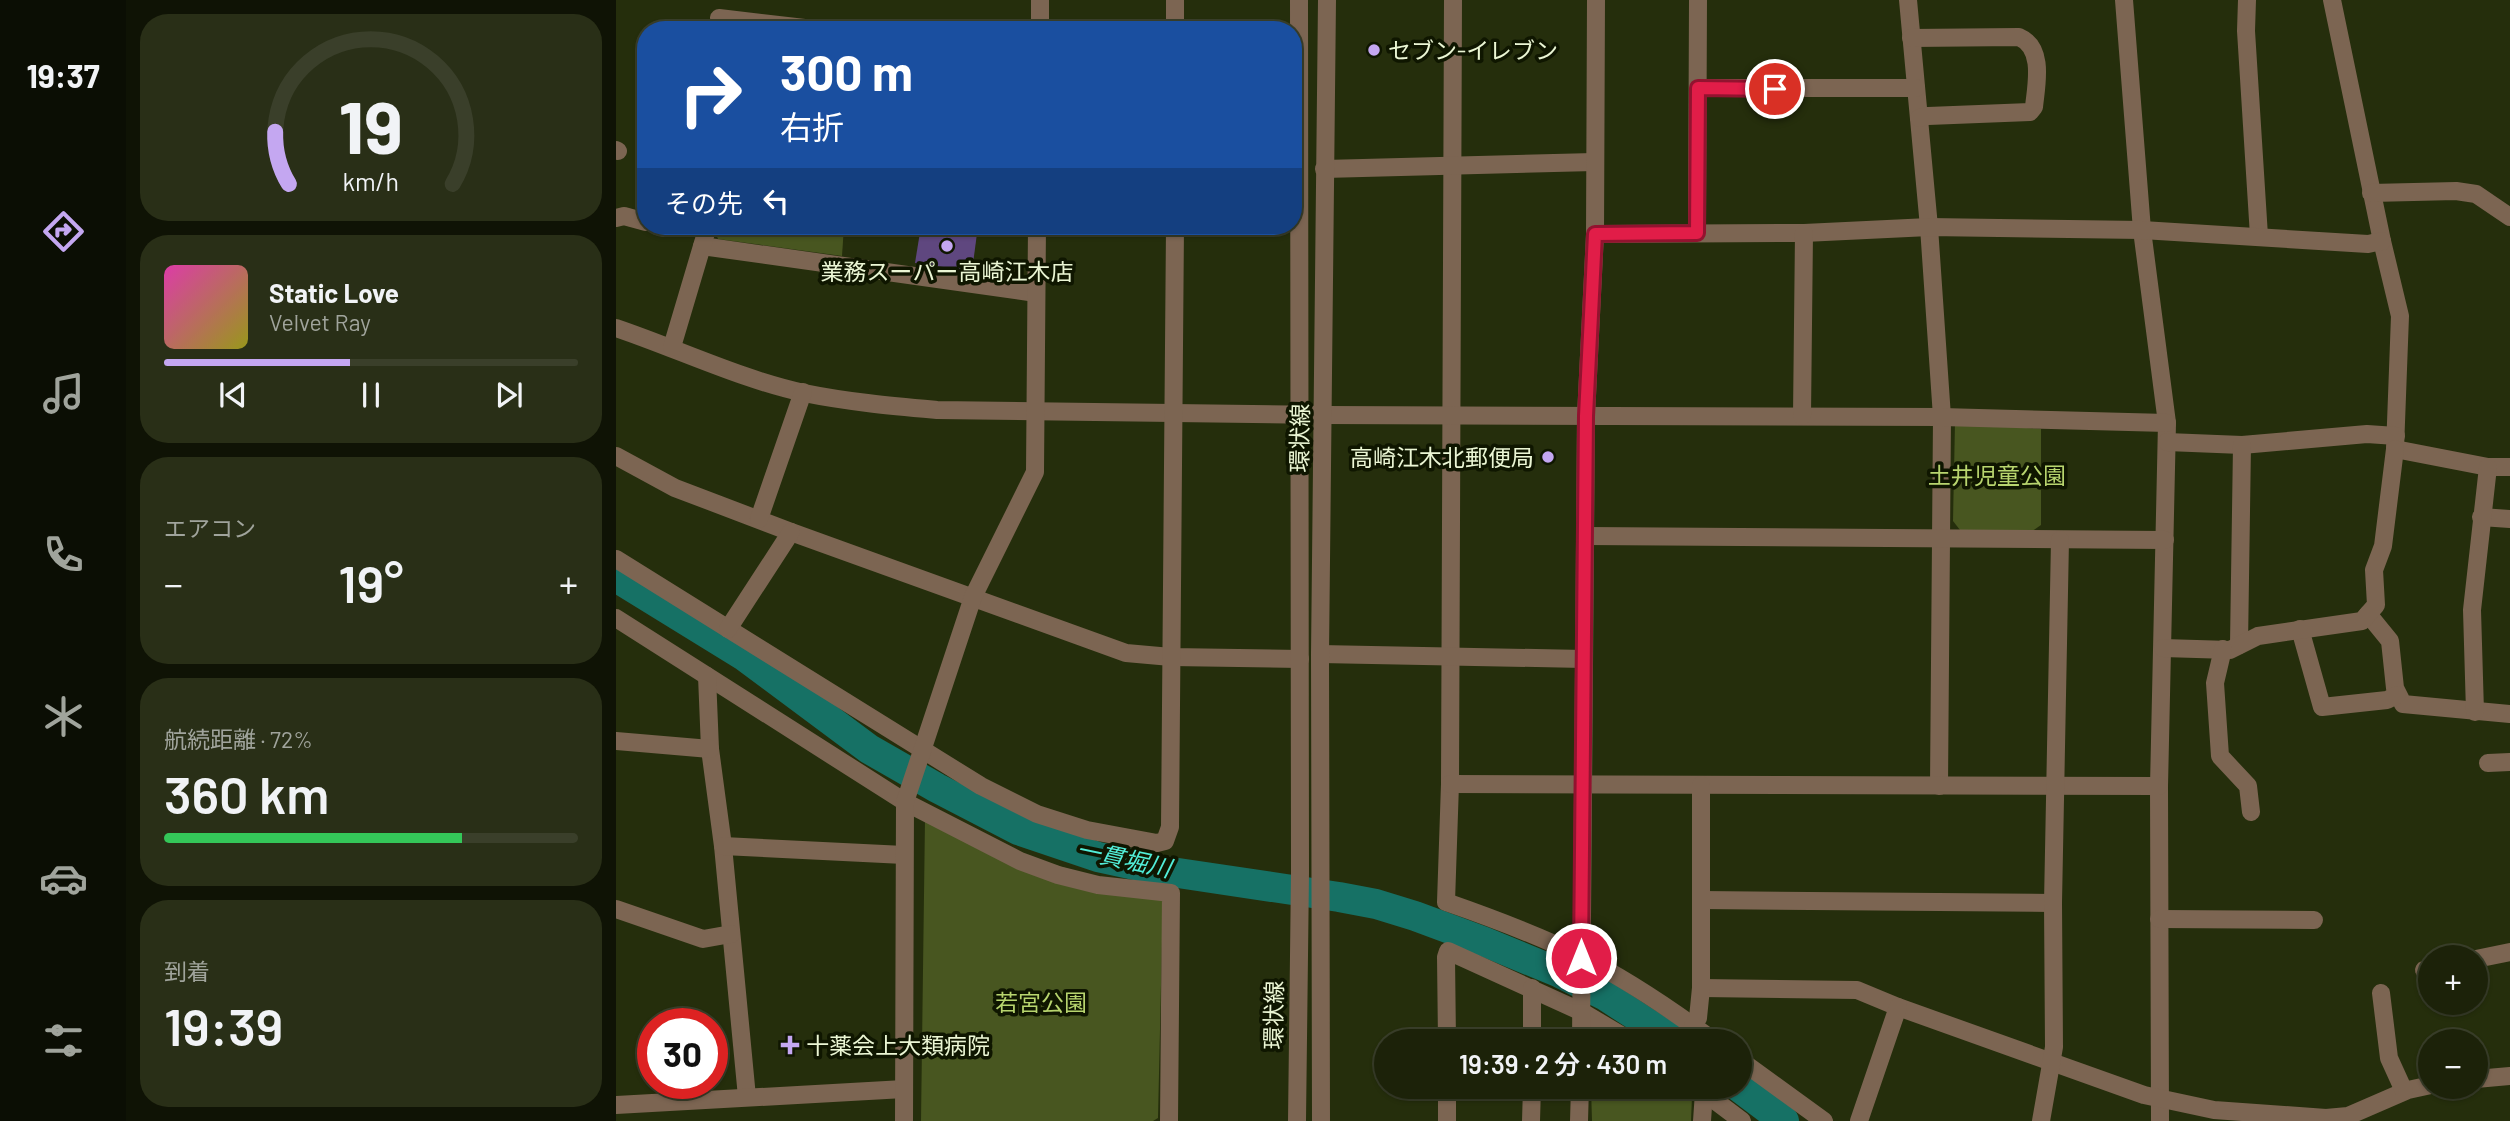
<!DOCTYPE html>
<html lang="ja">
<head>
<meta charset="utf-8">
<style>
	body { margin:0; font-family:Barlow,"Noto Sans JP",sans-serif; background:#292f17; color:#f1f3f6; height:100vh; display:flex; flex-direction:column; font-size:26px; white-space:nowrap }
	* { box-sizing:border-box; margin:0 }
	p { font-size:23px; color:#a0a49c }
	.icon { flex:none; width:38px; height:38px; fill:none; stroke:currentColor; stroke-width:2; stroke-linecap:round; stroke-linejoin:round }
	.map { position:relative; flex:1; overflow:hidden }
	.side { display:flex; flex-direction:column; gap:14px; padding:14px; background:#0f1305; width:490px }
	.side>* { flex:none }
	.guide { position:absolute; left:21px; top:21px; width:665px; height:214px; border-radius:28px; box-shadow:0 2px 5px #0004,0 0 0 2px #3a3f2a; background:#1a4fa0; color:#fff; overflow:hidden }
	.fabs { position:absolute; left:1802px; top:945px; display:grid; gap:14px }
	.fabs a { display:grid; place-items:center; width:70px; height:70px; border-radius:50%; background:#1c2209; box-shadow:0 2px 5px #0004,0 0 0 2px #3a3f2a; font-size:35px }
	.speed { position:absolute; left:21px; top:1008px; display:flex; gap:14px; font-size:35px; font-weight:700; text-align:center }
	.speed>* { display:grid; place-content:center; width:91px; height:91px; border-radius:50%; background:#1c2209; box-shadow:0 2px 5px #0004,0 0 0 2px #3a3f2a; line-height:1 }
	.speed .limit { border:10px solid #d22; background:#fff; color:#111 }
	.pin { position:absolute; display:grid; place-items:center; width:60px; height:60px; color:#fff; margin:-30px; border:4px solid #fff; border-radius:50%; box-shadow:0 2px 7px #0007 }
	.me { position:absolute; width:77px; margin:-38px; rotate:0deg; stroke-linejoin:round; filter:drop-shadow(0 0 5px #0008) }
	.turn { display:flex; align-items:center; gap:24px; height:147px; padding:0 28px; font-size:32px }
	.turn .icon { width:91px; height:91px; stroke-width:2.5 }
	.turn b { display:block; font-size:49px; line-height:60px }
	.then { display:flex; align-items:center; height:66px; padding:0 28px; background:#0003; gap:14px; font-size:26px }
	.big { font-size:52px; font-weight:600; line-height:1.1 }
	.side .card { flex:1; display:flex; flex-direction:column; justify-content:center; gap:10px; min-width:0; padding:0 24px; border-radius:28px; background:#292f17 }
	.side .dial { align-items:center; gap:0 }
	.dial svg { height:182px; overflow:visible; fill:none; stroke:#3a3f2a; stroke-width:7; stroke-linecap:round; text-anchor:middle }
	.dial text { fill:#f1f3f6; stroke:none }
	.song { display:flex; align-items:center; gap:21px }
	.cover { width:84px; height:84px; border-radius:10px; background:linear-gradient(135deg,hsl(320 70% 55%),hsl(60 70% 35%)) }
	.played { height:7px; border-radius:4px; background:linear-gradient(90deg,#c4a7f1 45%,#3a3f2a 45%) }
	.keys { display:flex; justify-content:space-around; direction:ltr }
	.heat { display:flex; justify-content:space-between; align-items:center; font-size:38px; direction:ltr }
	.charge { height:10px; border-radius:5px; background:linear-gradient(90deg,#34c759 72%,#3a3f2a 0) }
	.trip { position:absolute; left:758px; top:1029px; width:378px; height:70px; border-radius:35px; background:#1c2209; box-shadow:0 2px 5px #0004,0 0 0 2px #3a3f2a; font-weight:600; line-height:70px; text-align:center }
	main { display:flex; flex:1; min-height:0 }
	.dock { display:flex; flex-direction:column; width:126px; justify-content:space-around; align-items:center; background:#0b0e04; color:#a0a49c }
	.dock .icon { width:49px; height:49px }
	.dock .selected { color:#c4a7f1 }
	.dock b { font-size:32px; color:#f1f3f6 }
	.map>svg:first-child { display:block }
	.green { fill:#485620 }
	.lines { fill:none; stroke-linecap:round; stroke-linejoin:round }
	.river { stroke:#167165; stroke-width:30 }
	.building { fill:#5f477f }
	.minor { stroke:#7c6552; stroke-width:18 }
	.tertiary { stroke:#7c6552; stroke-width:18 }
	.route-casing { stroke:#92132f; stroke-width:18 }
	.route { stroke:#e11d48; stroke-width:12 }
	.poi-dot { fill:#c4a7f1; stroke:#0f1600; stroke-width:2.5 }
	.labels { text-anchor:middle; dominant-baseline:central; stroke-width:7; stroke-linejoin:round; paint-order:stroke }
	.poi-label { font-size:23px; fill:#ebf6d4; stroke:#0f1600; text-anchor:start }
	.street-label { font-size:23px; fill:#ebf6d4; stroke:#0f1600 }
	.park-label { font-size:23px; fill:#b8d56e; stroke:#0f1600 }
	.water-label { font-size:24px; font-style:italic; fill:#52eed9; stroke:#0f1600 }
</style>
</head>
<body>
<main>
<nav class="dock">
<b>19:37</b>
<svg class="icon selected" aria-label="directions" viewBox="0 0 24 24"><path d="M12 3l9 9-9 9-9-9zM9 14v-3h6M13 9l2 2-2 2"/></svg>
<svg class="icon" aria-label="music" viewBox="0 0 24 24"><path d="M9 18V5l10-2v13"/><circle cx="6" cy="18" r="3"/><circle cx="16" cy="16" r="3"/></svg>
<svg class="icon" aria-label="phone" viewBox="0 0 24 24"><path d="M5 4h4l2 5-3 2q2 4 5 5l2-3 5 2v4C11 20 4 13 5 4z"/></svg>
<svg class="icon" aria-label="climate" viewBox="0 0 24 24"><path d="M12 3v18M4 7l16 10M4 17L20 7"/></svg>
<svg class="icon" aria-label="car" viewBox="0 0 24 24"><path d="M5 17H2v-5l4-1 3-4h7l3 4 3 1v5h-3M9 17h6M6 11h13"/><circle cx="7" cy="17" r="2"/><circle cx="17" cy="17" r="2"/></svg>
<svg class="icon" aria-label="filters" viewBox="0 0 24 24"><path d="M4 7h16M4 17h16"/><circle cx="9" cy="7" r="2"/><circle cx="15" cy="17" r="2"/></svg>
</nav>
<section class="side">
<div class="card dial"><svg viewBox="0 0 100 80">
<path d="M14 69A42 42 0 1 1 86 69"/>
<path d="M14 69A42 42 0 0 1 8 46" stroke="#c4a7f1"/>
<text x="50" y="56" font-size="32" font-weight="700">19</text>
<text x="50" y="72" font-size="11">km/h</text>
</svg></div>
<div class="card">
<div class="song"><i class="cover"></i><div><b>Static Love</b><p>Velvet Ray</p></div></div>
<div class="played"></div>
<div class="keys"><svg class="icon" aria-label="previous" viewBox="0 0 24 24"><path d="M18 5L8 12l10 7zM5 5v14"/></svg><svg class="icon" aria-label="pause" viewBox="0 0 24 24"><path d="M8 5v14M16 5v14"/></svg><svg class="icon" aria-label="next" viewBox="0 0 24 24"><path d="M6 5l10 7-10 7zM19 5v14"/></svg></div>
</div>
<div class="card"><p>エアコン</p>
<div class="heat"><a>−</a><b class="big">19°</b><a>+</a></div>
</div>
<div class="card"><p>航続距離 · 72%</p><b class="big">360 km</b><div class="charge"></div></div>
<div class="card"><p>到着</p><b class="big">19:39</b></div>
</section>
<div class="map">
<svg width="1894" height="1121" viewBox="0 0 1894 1121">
	<rect width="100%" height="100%" fill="#252e0c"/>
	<!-- green -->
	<g class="green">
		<polygon points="99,226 228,226 226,256 102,239 98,229"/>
		<polygon points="1339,423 1425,429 1425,525 1415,532 1344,530 1337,521"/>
		<polygon points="309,819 352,839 547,897 542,1118 537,1121 305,1121"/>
		<polygon points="975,1087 1063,1087 1076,1096 1075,1121 976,1121"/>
	</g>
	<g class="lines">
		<!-- river -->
		<g class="river">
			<polyline points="0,577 128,656 253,749 321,788 402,830 482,857 542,870 723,897 760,904 799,916 869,942 944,973 988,995 1059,1041"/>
			<polyline points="1123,1087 1168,1121"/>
		</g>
	</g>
	<!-- building -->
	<polygon class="building" points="305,226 362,226 356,271 299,263"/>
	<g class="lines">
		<!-- minor -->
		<g class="minor">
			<polyline points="559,0 559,30"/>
			<path d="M837,0L834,784L830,902C876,918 922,935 966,957C1012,980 1056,1010 1098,1041"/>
			<polyline points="1292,0 1313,227 1326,417 1323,786"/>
			<polyline points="1508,0 1526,230 1551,423 1543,786 1544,1121"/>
			<polyline points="1631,0 1630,31 1643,236"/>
			<polyline points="1716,0 1766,241 1784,316 1779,449 1872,467 1894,467"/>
			<polyline points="103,18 206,30"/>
			<polyline points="424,30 424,0"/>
			<path d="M1295,38L1403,37C1429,48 1420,86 1418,107L1414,112L1312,116L1303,118"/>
			<polyline points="1082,88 1300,88"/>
			<polyline points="0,150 2,151"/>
			<polyline points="708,169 978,162"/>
			<polyline points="1755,193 1840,191 1860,194 1894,217"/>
			<polyline points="0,218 8,216 30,222"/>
			<polyline points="41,226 49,228 50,226"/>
			<polyline points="1081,233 1082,0"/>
			<polyline points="979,234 1188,233 1313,227 1526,230 1752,244 1766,241"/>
			<polyline points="86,246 420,293"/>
			<path d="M0,328C62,349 124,379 188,393C232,402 277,406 321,410L708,415L1326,417L1551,423"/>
			<polyline points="56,347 92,226"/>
			<polyline points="1186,416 1188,233"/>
			<polyline points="1551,442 1626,445 1751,434 1780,436"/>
			<polyline points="0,456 59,488 175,532 510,653 555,657 684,659"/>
			<polyline points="1865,517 1894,519"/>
			<polyline points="143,519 187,392"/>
			<polyline points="969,536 1549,540"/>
			<polyline points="0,559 365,786 421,814 471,830 541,843 549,841 554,827 559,226"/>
			<polyline points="1752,614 1774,641 1779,688 1787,704 1894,714"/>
			<polyline points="0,618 289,802 404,861 442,875 482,885 555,893 553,1121"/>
			<polyline points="112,629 175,532"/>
			<polyline points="1684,629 1706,707 1771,700 1781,695"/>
			<polyline points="1623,645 1626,445"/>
			<polyline points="1547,648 1614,650 1642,636 1746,621 1760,605 1758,570 1767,546 1779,449"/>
			<polyline points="1607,649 1599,683 1604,756 1632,786 1635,812"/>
			<polyline points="704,654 968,659"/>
			<polyline points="91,676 94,749 107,846 131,1097"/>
			<polyline points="1859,712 1856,610 1872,467"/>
			<polyline points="0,741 94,749"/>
			<polyline points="1872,763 1894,762"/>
			<polyline points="834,784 1543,786"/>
			<polyline points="107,846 288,855"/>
			<polyline points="1085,900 1437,903"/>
			<polyline points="0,909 87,939 115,934"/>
			<polyline points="1543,919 1698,920"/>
			<polyline points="1860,959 1894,952"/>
			<polyline points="1808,970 1815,968"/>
			<polyline points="1085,988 1241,990 1282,1007 1528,1095 1598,1110 1710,1118 1732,1116 1792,1090 1815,1085"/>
			<polyline points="1765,993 1773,1058 1788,1091"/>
			<polyline points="1077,1026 1082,1018 1085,988 1085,785"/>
			<polyline points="831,1041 830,957 832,951 966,1012 1015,1041"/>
			<polyline points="916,1041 916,988"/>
			<polyline points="965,1041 970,416 979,234 980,0"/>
			<polyline points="1124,1060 1208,1121"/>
			<polyline points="1860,1079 1894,1076"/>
			<polyline points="831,1087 831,1121"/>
			<polyline points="1081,1087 1126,1121"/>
			<polyline points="0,1105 288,1089"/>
			<polyline points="288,1121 289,802 357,597 419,472 421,226"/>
			<polyline points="915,1121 916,1087"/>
			<polyline points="963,1121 964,1087"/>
			<polyline points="1086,1121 1088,1092"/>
			<polyline points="1243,1121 1282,1007"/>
			<polyline points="1425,1121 1438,1047 1437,903 1444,540"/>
		</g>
		<!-- tertiary -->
		<g class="tertiary">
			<polyline points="681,1121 684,873 683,0"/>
			<polyline points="705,1121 704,654 711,0"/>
		</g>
	</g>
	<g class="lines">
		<defs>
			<polyline id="route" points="965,958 970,416 979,234 1081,233 1082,88 1159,89"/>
		</defs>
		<!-- route casing -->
		<use href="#route" class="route-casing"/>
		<!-- route -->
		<use href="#route" class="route"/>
	</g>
	<!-- markers -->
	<g class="poi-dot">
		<circle cx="758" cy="50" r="7"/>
		<circle cx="331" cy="246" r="7"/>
		<circle cx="932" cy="457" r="7"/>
		<path d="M170.5 1034.5h7v7h7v7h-7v7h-7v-7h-7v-7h7z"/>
	</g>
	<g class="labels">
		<!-- poi labels -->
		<g class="poi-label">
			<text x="772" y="50">セブン-イレブン</text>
			<text x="331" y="271" text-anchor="middle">業務スーパー高崎江木店</text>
			<text x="918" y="457" text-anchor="end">高崎江木北郵便局</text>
			<text x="190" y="1045">十薬会上大類病院</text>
		</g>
		<!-- street labels -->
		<g class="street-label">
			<text transform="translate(683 438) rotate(-89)">環状線</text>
			<text transform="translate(657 1015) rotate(-89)">環状線</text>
		</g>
		<!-- park labels -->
		<g class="park-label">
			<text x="1381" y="475">土井児童公園</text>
			<text x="425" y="1002">若宮公園</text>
		</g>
		<!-- water labels -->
		<g class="water-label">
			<text transform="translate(508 858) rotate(12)">一貫堀川</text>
		</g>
	</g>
</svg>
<div class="fabs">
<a>+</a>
<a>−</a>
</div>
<div class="speed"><div class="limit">30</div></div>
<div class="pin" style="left:1159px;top:89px;background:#d93025"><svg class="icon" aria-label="arrive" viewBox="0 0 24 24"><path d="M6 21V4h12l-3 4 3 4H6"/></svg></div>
<svg class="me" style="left:965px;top:958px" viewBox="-20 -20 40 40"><circle r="17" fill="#e11d48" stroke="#fff" stroke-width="3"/><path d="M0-11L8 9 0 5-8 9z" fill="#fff"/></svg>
<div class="trip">19:39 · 2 分 · 430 m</div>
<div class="guide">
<div class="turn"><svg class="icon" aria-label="right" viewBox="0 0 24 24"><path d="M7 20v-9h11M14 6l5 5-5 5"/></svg><div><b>300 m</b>右折</div></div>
<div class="then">その先<svg class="icon" aria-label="left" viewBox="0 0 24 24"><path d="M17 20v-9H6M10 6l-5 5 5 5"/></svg></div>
</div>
</div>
</main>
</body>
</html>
